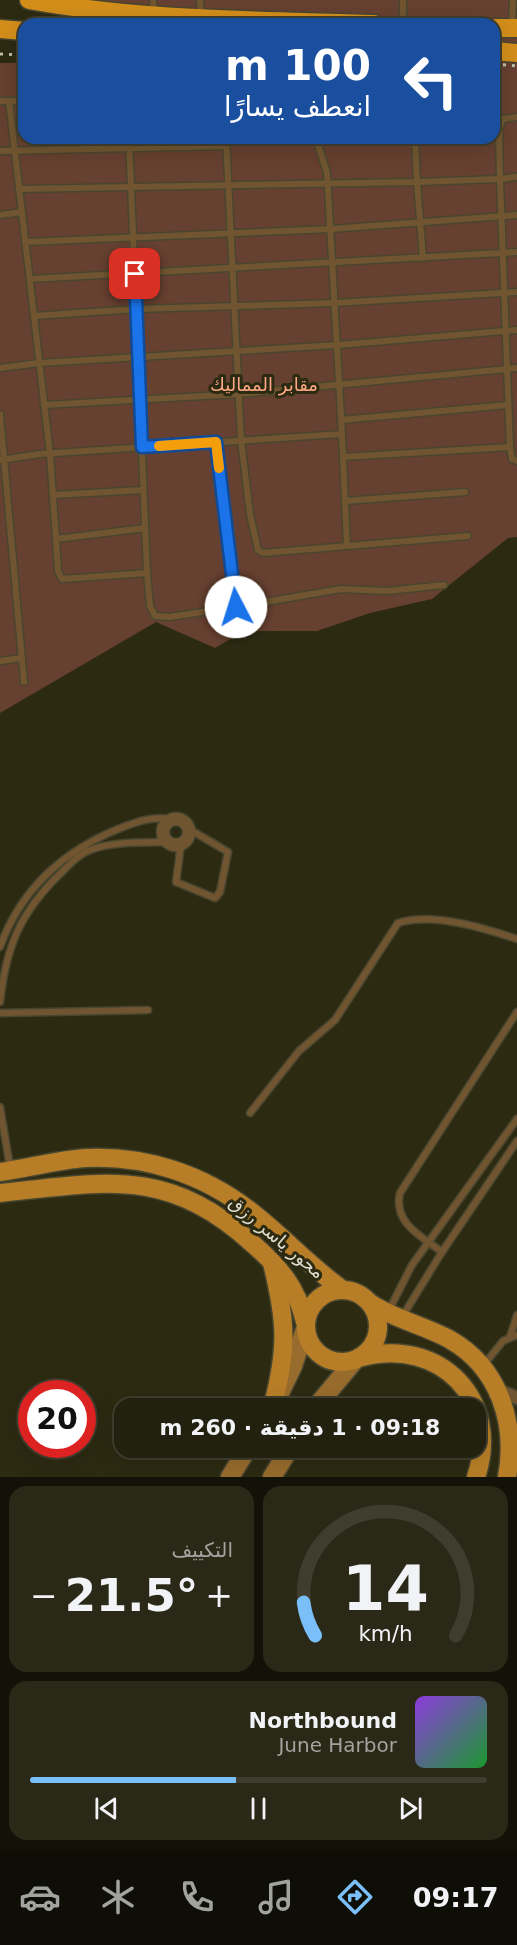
<!DOCTYPE html>
<html lang="ar">
<head>
<meta charset="utf-8">
<style>
	body { margin:0; font-family:"DejaVu Sans",Cairo,sans-serif; background:#2a2817; color:#f1f3f6; direction:rtl; height:100vh; display:flex; flex-direction:column; font-size:22px; white-space:nowrap }
	* { box-sizing:border-box; margin:0 }
	p { font-size:20px; color:#a2a39e }
	.icon { flex:none; width:33px; height:33px; fill:none; stroke:currentColor; stroke-width:2; stroke-linecap:round; stroke-linejoin:round }
	.map { position:relative; height:1477px; overflow:hidden; direction:ltr }
	.sheet { display:flex; flex-direction:column; gap:9px; padding:9px; background:#131208; flex:1 }
	.sheet>* { flex:none }
	.banner { position:absolute; left:18px; top:18px; width:482px; height:126px; border-radius:18px; box-shadow:0 6px 24px #0002,0 0 0 2px #3f3e2e; direction:rtl; background:#1a4fa0; color:#fff; overflow:hidden }
	.speed { position:absolute; left:18px; top:1380px; display:flex; gap:12px; font-size:30px; font-weight:700; text-align:center }
	.speed>* { display:grid; place-content:center; width:78px; height:78px; border-radius:50%; background:#22200e; box-shadow:0 6px 24px #0002,0 0 0 2px #3f3e2e; line-height:1 }
	.speed .limit { border:9px solid #d22; background:#fff; color:#111 }
	.pin { position:absolute; display:grid; place-items:center; width:51px; height:51px; color:#fff; margin:-26px; border-radius:12px; box-shadow:0 3px 9px #0006 }
	.me { position:absolute; width:66px; margin:-33px; rotate:355deg; stroke-linejoin:round; filter:drop-shadow(0 0 4px #0008) }
	.turn { display:flex; align-items:center; gap:21px; height:126px; padding:0 30px; font-size:27px }
	.turn .icon { width:78px; height:78px; stroke-width:2.5 }
	.turn b { display:block; font-size:42px; line-height:51px }
	.big { font-size:45px; font-weight:700; line-height:1.1 }
	.sheet .card { flex:1; display:flex; flex-direction:column; justify-content:center; gap:9px; min-width:0; padding:0 21px; border-radius:18px; background:#2a2817 }
	.sheet .dial { align-items:center; gap:0 }
	.dial svg { height:156px; overflow:visible; fill:none; stroke:#3f3e2e; stroke-width:7; stroke-linecap:round; text-anchor:middle }
	.dial text { fill:#f1f3f6; stroke:none }
	.song { display:flex; align-items:center; gap:18px }
	.cover { width:72px; height:72px; border-radius:9px; background:linear-gradient(135deg,hsl(270 70% 55%),hsl(130 70% 35%)) }
	.played { height:6px; border-radius:3px; background:linear-gradient(90deg,#7abff8 45%,#3f3e2e 45%) }
	.keys { display:flex; justify-content:space-around; direction:ltr }
	.heat { display:flex; justify-content:space-between; align-items:center; font-size:33px; direction:ltr }
	.sheet .tiles { flex:1; display:grid; gap:9px; grid-template-columns:1fr 1fr }
	.card:last-child { grid-column:span 2 }
	.trip { position:absolute; left:114px; top:1398px; width:372px; height:60px; border-radius:18px; background:#22200e; box-shadow:0 6px 24px #0002,0 0 0 2px #3f3e2e; font-weight:700; line-height:60px; text-align:center; direction:rtl }
	.menu { display:flex; height:96px; justify-content:space-around; align-items:center; background:#0e0d06; color:#a2a39e }
	.menu .icon { width:42px; height:42px }
	.menu .on { color:#7abff8 }
	.menu b { font-size:27px; color:#f1f3f6 }
	.map>svg:first-child { display:block }
	.green { fill:#664030 }
	.lines { fill:none; stroke-linecap:round; stroke-linejoin:round }
	.lane-casing { stroke:#494630; stroke-width:9 }
	.street-casing { stroke:#494630; stroke-width:15 }
	.secondary-casing { stroke:#494630; stroke-width:21 }
	.primary-casing { stroke:#494630; stroke-width:21 }
	.highway-casing { stroke:#494630; stroke-width:21 }
	.lane { stroke:#705530; stroke-width:6 }
	.street { stroke:#705530; stroke-width:12 }
	.secondary { stroke:#986c2d; stroke-width:18 }
	.primary { stroke:#b77e27; stroke-width:18 }
	.highway { stroke:#d38e1a; stroke-width:18 }
	.rail { stroke:#c2c0b0; stroke-width:3; stroke-dasharray:3 6; stroke-linecap:butt }
	.route-casing { stroke:#114b97; stroke-width:15 }
	.route { stroke:#1a73e8; stroke-width:10 }
	.slow { stroke:#f59e0b; stroke-width:10 }
	.labels { text-anchor:middle; dominant-baseline:central; stroke-width:6; stroke-linejoin:round; paint-order:stroke }
	.park-label { font-size:18px; fill:#fda883; stroke:#2d2a12 }
	.street-label { font-size:18px; fill:#dedcce; stroke:#2d2a12 }
</style>
</head>
<body>
<div class="map">
<svg width="517" height="1477" viewBox="0 0 517 1477">
	<rect width="100%" height="100%" fill="#2d2a12"/>
	<!-- green -->
	<polygon class="green" points="95,0 517,0 517,537 508,538 432,599 370,613 317,631 244,631 215,648 156,622 0,713 0,63 24,63 24,138 494,138 494,24 96,24"/>
	<g class="lines">
		<defs>
			<g id="lane">
				<polyline points="153,0 154,14"/>
				<polyline points="200,0 201,17"/>
				<polyline points="403,24 403,0"/>
				<polyline points="512,26 513,0"/>
				<polyline points="0,101 24,101"/>
				<polyline points="9,101 50,454 56,539 145,528"/>
				<polyline points="517,117 503,119 499,129 500,179 517,177"/>
				<polyline points="129,138 147,573 150,606 155,616 169,617 236,607 216,442"/>
				<polyline points="226,138 241,440 250,514 258,550 263,553 468,536"/>
				<polyline points="415,138 417,182 500,179 510,447 512,459 517,461"/>
				<polyline points="0,151 226,146"/>
				<polyline points="19,189 417,182 423,258"/>
				<polyline points="0,215 22,212"/>
				<polyline points="25,242 331,229 517,215"/>
				<polyline points="30,279 517,252"/>
				<polyline points="34,316 136,309 335,303 517,292"/>
				<polyline points="0,368 39,363 338,345 517,330"/>
				<polyline points="44,405 239,394 517,368"/>
				<polyline points="0,414 24,682"/>
				<polyline points="341,420 508,405"/>
				<polyline points="342,434 343,457 510,447"/>
				<polyline points="343,457 347,546"/>
				<polyline points="0,460 40,454 342,434 327,173 316,138"/>
				<polyline points="53,495 143,490"/>
				<polyline points="345,501 465,492"/>
				<polyline points="56,539 58,571 62,579 147,573"/>
				<polyline points="236,607 341,589 387,591 444,585"/>
				<polyline points="0,661 22,658"/>
				<polyline points="181,844 176,882 215,898 220,892 228,852 189,829"/>
				<path d="M0,947C21,889 62,852 118,829C136,822 151,816 171,819"/>
				<path d="M0,1002C6,947 20,912 61,873C70,864 79,854 90,850C114,841 143,843 168,842"/>
				<polyline points="0,1013 148,1010"/>
				<polyline points="0,1107 10,1167"/>
				<path d="M250,1113L299,1051L335,1020L398,923C432,912 484,928 517,939"/>
				<path d="M442,1252C421,1236 393,1223 400,1193L517,1012"/>
				<polyline points="389,1310 412,1265 517,1119"/>
				<polyline points="402,1317 442,1252 517,1141"/>
				<polyline points="510,1337 517,1315"/>
				<polyline points="483,1366 503,1341 517,1335"/>
			</g>
			<g id="street">
				<circle cx="176" cy="832" r="13"/>
				<polyline points="498,1390 517,1398"/>
			</g>
			<g id="secondary">
				<polyline points="278,1397 293,1366 305,1329"/>
				<polyline points="315,1408 355,1360"/>
				<polyline points="230,1477 248,1448"/>
				<polyline points="272,1477 290,1448"/>
			</g>
			<g id="primary">
				<path d="M0,1172C29,1168 57,1160 86,1158C145,1155 202,1174 249,1210C282,1235 309,1266 343,1290"/>
				<path d="M0,1193C105,1182 167,1166 253,1244C279,1267 297,1287 305,1322"/>
				<path d="M272,1263C286,1320 288,1347 273,1404"/>
				<circle cx="342" cy="1326" r="36"/>
				<path d="M370,1303C394,1319 423,1325 449,1339C499,1367 517,1423 507,1477"/>
				<path d="M362,1357C440,1337 502,1400 476,1477"/>
			</g>
			<g id="highway">
				<path d="M29,0C142,21 258,20 374,24"/>
				<polyline points="494,28 517,28"/>
				<polyline points="0,29 24,31"/>
				<polyline points="494,51 517,53"/>
			</g>
		</defs>
		<!-- lane casing -->
		<use href="#lane" class="lane-casing"/>
		<!-- street casing -->
		<use href="#street" class="street-casing"/>
		<!-- secondary casing -->
		<use href="#secondary" class="secondary-casing"/>
		<!-- primary casing -->
		<use href="#primary" class="primary-casing"/>
		<!-- highway casing -->
		<use href="#highway" class="highway-casing"/>
		<!-- lane -->
		<use href="#lane" class="lane"/>
		<!-- street -->
		<use href="#street" class="street"/>
		<!-- secondary -->
		<use href="#secondary" class="secondary"/>
		<!-- primary -->
		<use href="#primary" class="primary"/>
		<!-- highway -->
		<use href="#highway" class="highway"/>
		<!-- rail -->
		<g class="rail">
			<polyline points="0,54 24,55"/>
			<polyline points="494,64 517,66"/>
		</g>
	</g>
	<g class="lines">
		<defs>
			<polyline id="route" points="135,274 142,447 216,442 236,607"/>
		</defs>
		<!-- route casing -->
		<use href="#route" class="route-casing"/>
		<!-- route -->
		<use href="#route" class="route"/>
		<!-- slow -->
		<polyline class="slow" points="159,446 216,442 219,468"/>
	</g>
	<g class="labels">
		<!-- park labels -->
		<g class="park-label">
			<text x="264" y="384">مقابر المماليك</text>
		</g>
		<!-- street labels -->
		<g class="street-label">
			<text transform="translate(277 1237) rotate(40)">محور ياسر رزق</text>
		</g>
	</g>
</svg>
<div class="speed"><div class="limit">20</div></div>
<div class="pin" style="left:135px;top:274px;background:#d93025"><svg class="icon" aria-label="arrive" viewBox="0 0 24 24"><path d="M6 21V4h12l-3 4 3 4H6"/></svg></div>
<svg class="me" style="left:236px;top:607px" viewBox="-20 -20 40 40"><circle r="19" fill="#fff"/><path d="M0-13L10 11 0 6-10 11z" fill="#1a73e8"/></svg>
<div class="trip">09:18 · 1 دقيقة · 260 m</div>
<div class="banner">
<div class="turn"><svg class="icon" aria-label="left" viewBox="0 0 24 24"><path d="M17 20v-9H6M10 6l-5 5 5 5"/></svg><div><b>100 m</b>انعطف يسارًا</div></div>
</div>
</div>
<section class="sheet">
<div class="tiles">
<div class="card dial"><svg viewBox="0 0 100 80">
<path d="M14 69A42 42 0 1 1 86 69"/>
<path d="M14 69A42 42 0 0 1 8 52" stroke="#7abff8"/>
<text x="50" y="56" font-size="32" font-weight="700">14</text>
<text x="50" y="72" font-size="11">km/h</text>
</svg></div>
<div class="card"><p>التكييف</p>
<div class="heat"><a>−</a><b class="big">21.5°</b><a>+</a></div>
</div>
<div class="card">
<div class="song"><i class="cover"></i><div><b>Northbound</b><p>June Harbor</p></div></div>
<div class="played"></div>
<div class="keys"><svg class="icon" aria-label="previous" viewBox="0 0 24 24"><path d="M18 5L8 12l10 7zM5 5v14"/></svg><svg class="icon" aria-label="pause" viewBox="0 0 24 24"><path d="M8 5v14M16 5v14"/></svg><svg class="icon" aria-label="next" viewBox="0 0 24 24"><path d="M6 5l10 7-10 7zM19 5v14"/></svg></div>
</div>
</div>
</section>
<nav class="menu">
<b>09:17</b>
<svg class="icon on" aria-label="directions" viewBox="0 0 24 24"><path d="M12 3l9 9-9 9-9-9zM9 14v-3h6M13 9l2 2-2 2"/></svg>
<svg class="icon" aria-label="music" viewBox="0 0 24 24"><path d="M9 18V5l10-2v13"/><circle cx="6" cy="18" r="3"/><circle cx="16" cy="16" r="3"/></svg>
<svg class="icon" aria-label="phone" viewBox="0 0 24 24"><path d="M5 4h4l2 5-3 2q2 4 5 5l2-3 5 2v4C11 20 4 13 5 4z"/></svg>
<svg class="icon" aria-label="climate" viewBox="0 0 24 24"><path d="M12 3v18M4 7l16 10M4 17L20 7"/></svg>
<svg class="icon" aria-label="car" viewBox="0 0 24 24"><path d="M5 17H2v-5l4-1 3-4h7l3 4 3 1v5h-3M9 17h6M6 11h13"/><circle cx="7" cy="17" r="2"/><circle cx="17" cy="17" r="2"/></svg>
</nav>
</body>
</html>
